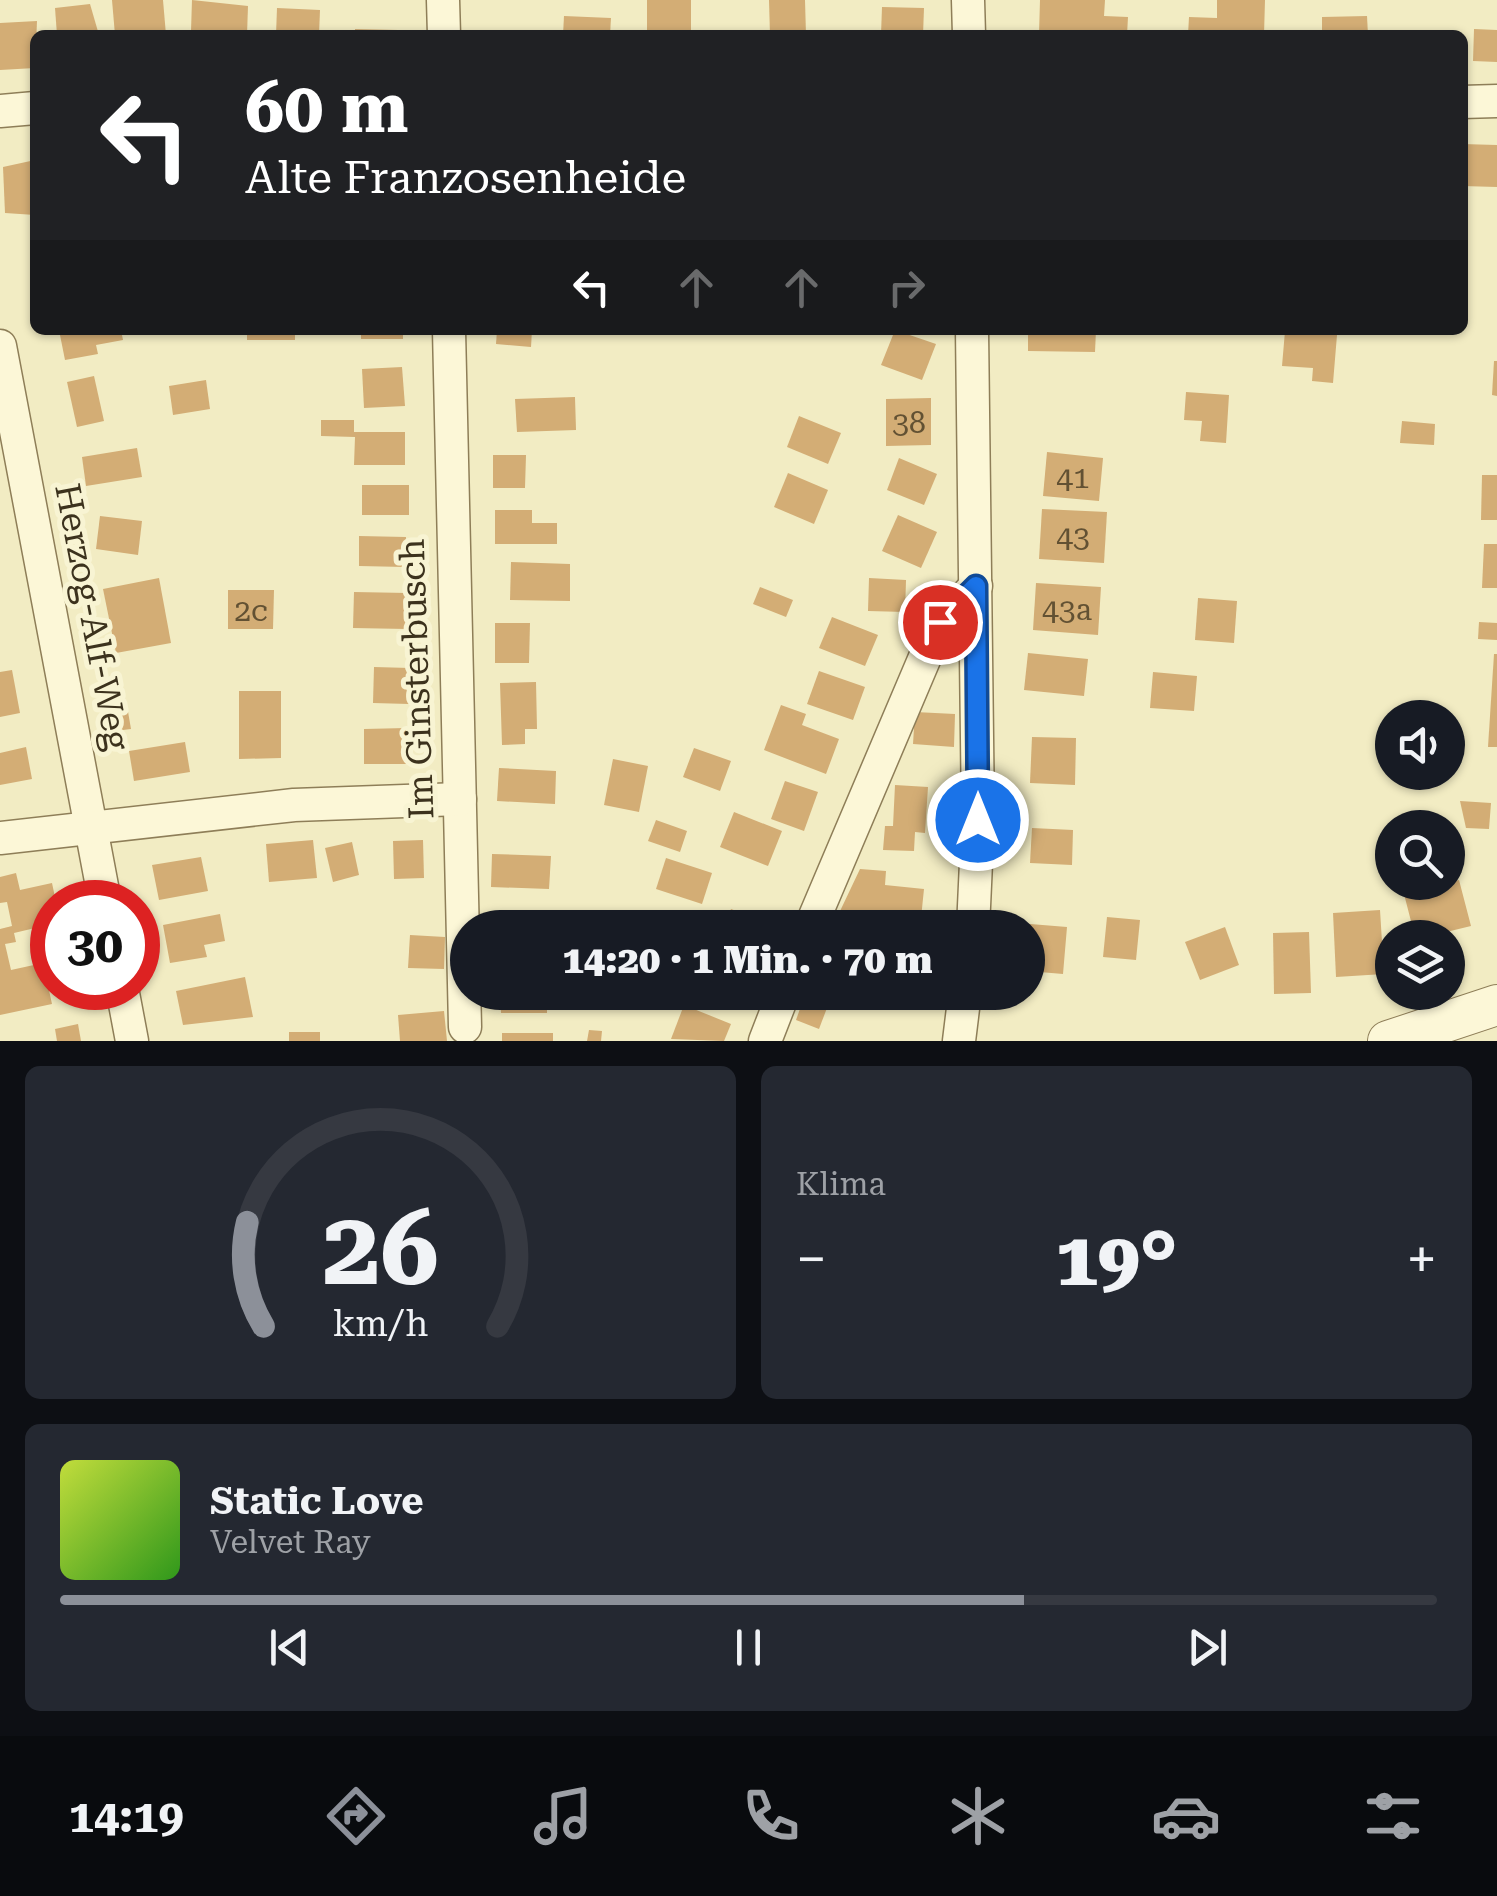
<!DOCTYPE html>
<html lang="de">
<head>
<meta charset="utf-8">
<style>
	body { margin:0; font-family:"Roboto Serif",serif; background:#242831; color:#f1f3f6; height:100vh; display:flex; flex-direction:column; font-size:38px; white-space:nowrap }
	* { box-sizing:border-box; margin:0 }
	p { font-size:32px; color:#9ea1a6 }
	.icon { flex:none; width:55px; height:55px; fill:none; stroke:currentColor; stroke-width:2; stroke-linecap:round; stroke-linejoin:round }
	.map { position:relative; height:1041px; overflow:hidden }
	.drawer { display:flex; flex-direction:column; gap:25px; padding:25px; background:#0d0f14; flex:1 }
	.drawer>* { flex:none }
	.top-card { position:absolute; left:30px; top:30px; width:1438px; height:305px; border-radius:15px; box-shadow:0 2px 8px #0004; background:#202124; color:#fff; overflow:hidden }
	.controls { position:absolute; left:1375px; top:700px; display:grid; gap:20px }
	.controls a { display:grid; place-items:center; width:90px; height:90px; border-radius:50%; background:#171b24; box-shadow:0 2px 8px #0004; font-size:50px }
	.speed { position:absolute; left:30px; top:880px; display:flex; gap:20px; font-size:50px; font-weight:700; text-align:center }
	.speed>* { display:grid; place-content:center; width:130px; height:130px; border-radius:50%; background:#171b24; box-shadow:0 2px 8px #0004; line-height:1 }
	.speed .limit { border:15px solid #d22; background:#fff; color:#111 }
	.pin { position:absolute; display:grid; place-items:center; width:85px; height:85px; color:#fff; margin:-42px; border:5px solid #fff; border-radius:50%; box-shadow:0 2px 10px #0007 }
	.me { position:absolute; width:110px; margin:-55px; rotate:0deg; stroke-linejoin:round; filter:drop-shadow(0 0 8px #0008) }
	.turn { display:flex; align-items:center; gap:35px; height:210px; padding:0 50px; font-size:45px }
	.turn .icon { width:130px; height:130px; stroke-width:2.5 }
	.turn b { display:block; font-size:70px; line-height:85px }
	.lanes { display:flex; align-items:center; height:95px; padding:0 50px; background:#0003; justify-content:center; gap:50px; direction:ltr }
	.lanes .off { opacity:.35 }
	.big { font-size:75px; font-weight:800; line-height:1.1 }
	.drawer .card { flex:1; display:flex; flex-direction:column; justify-content:center; gap:15px; min-width:0; padding:0 35px; border-radius:15px; background:#242831 }
	.drawer .dial { align-items:center; gap:0 }
	.dial svg { height:260px; overflow:visible; fill:none; stroke:#363941; stroke-width:7; stroke-linecap:round; text-anchor:middle }
	.dial text { fill:#f1f3f6; stroke:none }
	.song { display:flex; align-items:center; gap:30px }
	.cover { width:120px; height:120px; border-radius:15px; background:linear-gradient(135deg,hsl(70 70% 55%),hsl(110 70% 35%)) }
	.played { height:10px; border-radius:5px; background:linear-gradient(90deg,#8c9099 70%,#363941 70%) }
	.keys { display:flex; justify-content:space-around; direction:ltr }
	.heat { display:flex; justify-content:space-between; align-items:center; font-size:55px; direction:ltr }
	.drawer .tiles { flex:1; display:grid; gap:25px; grid-template-columns:1fr 1fr }
	.card:last-child { grid-column:span 2 }
	.trip { position:absolute; left:450px; top:910px; width:595px; height:100px; border-radius:50px; background:#171b24; box-shadow:0 2px 8px #0004; font-weight:800; line-height:100px; text-align:center }
	.menu { display:flex; height:160px; justify-content:space-around; align-items:center; background:#090b0e; color:#9ea1a6 }
	.menu .icon { width:70px; height:70px }
	.menu .selected { color:#8c9099 }
	.menu b { font-size:45px; color:#f1f3f6 }
	.map>svg:first-child { display:block }
	.building { fill:#d3ad75 }
	.lines { fill:none; stroke-linecap:round; stroke-linejoin:round }
	.minor-casing { stroke:#8e7e58; stroke-width:35 }
	.tertiary-casing { stroke:#8e7e58; stroke-width:42 }
	.minor { stroke:#fcf7d7; stroke-width:32 }
	.tertiary { stroke:#fcf7d7; stroke-width:40 }
	.route-casing { stroke:#114b97; stroke-width:25 }
	.route { stroke:#1a73e8; stroke-width:18 }
	.labels { text-anchor:middle; dominant-baseline:central; stroke-width:10; stroke-linejoin:round; paint-order:stroke }
	.number-label { font-size:30px; fill:#625133 }
	.street-label { font-size:35px; fill:#3c321d; stroke:#f8f4d3 }
</style>
</head>
<body>
<div class="map">
<svg width="1497" height="1041" viewBox="0 0 1497 1041">
	<rect width="100%" height="100%" fill="#f2ecc3"/>
	<!-- building -->
	<g class="building">
		<polygon points="112,0 163,0 166,35 115,35"/>
		<polygon points="192,0 248,6 247,35 191,31"/>
		<rect x="647" y="0" width="44" height="35"/>
		<polygon points="769,0 805,0 806,35 770,35"/>
		<polygon points="1040,0 1105,0 1104,16 1128,17 1127,35 1039,35"/>
		<polygon points="1217,0 1265,0 1264,35 1188,35 1189,17 1217,18"/>
		<polygon points="90,4 99,35 57,35 55,8"/>
		<polygon points="882,7 924,8 923,35 881,35"/>
		<polygon points="277,8 320,10 319,35 276,35"/>
		<polygon points="564,16 611,18 610,35 563,35"/>
		<polygon points="1367,16 1368,35 1322,35 1322,17"/>
		<polygon points="37,21 35,68 0,70 0,23"/>
		<polygon points="355,29 398,30 397,35 355,35"/>
		<polygon points="1474,29 1497,30 1497,62 1473,61"/>
		<polygon points="1462,144 1497,145 1497,187 1462,186"/>
		<polygon points="35,160 35,215 5,213 3,167"/>
		<polygon points="59,330 121,330 123,340 96,345 98,354 65,360"/>
		<rect x="247" y="330" width="48" height="10"/>
		<rect x="361" y="330" width="42" height="9"/>
		<polygon points="497,330 532,330 531,347 496,344"/>
		<polygon points="895,330 936,344 922,380 881,365"/>
		<polygon points="1028,330 1096,330 1095,352 1028,351"/>
		<polygon points="1285,331 1337,335 1333,383 1312,381 1313,368 1282,366"/>
		<polygon points="1494,361 1497,361 1497,396 1492,395"/>
		<polygon points="402,367 405,406 364,408 362,369"/>
		<polygon points="94,376 104,421 77,427 67,382"/>
		<polygon points="206,380 210,409 173,415 169,386"/>
		<polygon points="1186,392 1229,395 1226,443 1200,441 1202,421 1184,420"/>
		<polygon points="575,397 576,430 517,432 515,399"/>
		<polygon points="931,398 931,445 886,446 886,399"/>
		<polygon points="799,416 841,433 828,464 787,447"/>
		<polygon points="321,420 354,420 354,432 405,432 405,465 354,465 355,437 321,436"/>
		<polygon points="1402,421 1435,424 1434,445 1400,443"/>
		<polygon points="137,448 142,477 86,486 82,457"/>
		<polygon points="1047,452 1103,458 1099,501 1043,496"/>
		<polygon points="493,455 526,455 525,488 493,488"/>
		<polygon points="899,458 937,474 924,505 887,490"/>
		<polygon points="788,473 828,490 814,524 774,507"/>
		<polygon points="1482,475 1497,475 1497,520 1481,520"/>
		<rect x="362" y="485" width="47" height="30"/>
		<polygon points="1042,509 1107,512 1104,563 1039,559"/>
		<polygon points="495,510 532,510 532,523 557,523 557,544 495,544"/>
		<polygon points="898,515 937,532 921,568 882,551"/>
		<polygon points="100,516 142,521 138,555 96,549"/>
		<polygon points="359,536 406,537 405,567 359,566"/>
		<polygon points="1484,544 1497,544 1497,588 1482,588"/>
		<polygon points="511,562 570,564 570,601 510,600"/>
		<polygon points="159,578 171,643 116,653 103,589"/>
		<polygon points="869,578 906,580 905,612 868,611"/>
		<polygon points="1036,583 1101,587 1098,635 1033,630"/>
		<polygon points="760,587 793,600 786,617 753,604"/>
		<polygon points="228,590 274,590 273,629 228,629"/>
		<polygon points="354,592 408,593 407,629 353,628"/>
		<polygon points="1198,598 1237,601 1234,643 1195,640"/>
		<polygon points="832,617 878,635 865,666 819,648"/>
		<polygon points="1479,622 1497,623 1497,640 1478,639"/>
		<polygon points="495,623 530,623 529,663 495,663"/>
		<polygon points="1028,653 1088,659 1084,696 1024,690"/>
		<polygon points="1494,654 1497,654 1497,747 1488,747"/>
		<polygon points="374,667 410,668 409,704 373,703"/>
		<polygon points="12,670 20,713 0,717 0,672"/>
		<polygon points="819,671 865,687 853,720 807,704"/>
		<polygon points="1153,672 1197,676 1194,711 1150,708"/>
		<polygon points="536,682 537,729 525,729 525,744 502,745 500,683"/>
		<polygon points="239,691 281,691 281,758 239,759"/>
		<polygon points="126,700 131,729 107,732 102,703"/>
		<polygon points="781,705 806,714 802,725 839,739 826,774 764,750"/>
		<polygon points="915,712 955,714 954,747 913,744"/>
		<polygon points="406,728 406,764 364,764 364,729"/>
		<polygon points="1032,737 1076,738 1075,785 1030,783"/>
		<polygon points="185,742 190,772 134,781 129,751"/>
		<polygon points="26,747 32,779 0,785 0,753"/>
		<polygon points="694,748 731,761 720,791 683,777"/>
		<polygon points="613,759 648,766 639,812 604,805"/>
		<polygon points="499,768 556,771 555,804 497,801"/>
		<polygon points="785,781 818,792 804,831 771,819"/>
		<polygon points="895,785 928,787 925,833 915,832 914,851 883,850 885,826 893,826"/>
		<polygon points="1460,801 1491,803 1489,829 1466,828"/>
		<polygon points="734,812 782,831 768,866 720,847"/>
		<polygon points="656,820 687,831 680,852 648,841"/>
		<polygon points="1032,828 1073,830 1072,865 1030,863"/>
		<polygon points="313,840 317,878 269,882 266,844"/>
		<polygon points="423,840 424,878 394,879 393,841"/>
		<polygon points="352,842 359,875 333,882 325,848"/>
		<polygon points="492,854 551,856 549,889 491,887"/>
		<polygon points="201,857 208,891 159,900 152,865"/>
		<polygon points="666,858 712,873 702,904 656,889"/>
		<polygon points="860,869 886,871 885,885 924,889 920,928 862,921 859,928 832,928"/>
		<polygon points="16,873 20,890 52,883 56,902 52,902 52,924 14,933 16,942 5,944 11,970 43,963 52,1004 0,1015 0,929 12,926 7,902 0,903 0,877"/>
		<polygon points="1459,880 1471,926 1438,934 1435,923 1413,929 1404,894"/>
		<polygon points="731,909 759,920 756,928 726,922"/>
		<polygon points="1380,910 1384,974 1336,977 1333,913"/>
		<polygon points="220,914 225,941 204,945 207,957 170,963 163,925"/>
		<polygon points="507,917 552,919 552,928 507,928"/>
		<polygon points="1107,917 1140,920 1136,960 1103,957"/>
		<polygon points="1018,923 1067,927 1063,974 1028,971 1028,928 1017,928"/>
		<polygon points="1225,927 1239,965 1200,980 1185,942"/>
		<polygon points="1309,932 1311,993 1274,994 1273,933"/>
		<polygon points="410,935 445,937 444,969 408,968"/>
		<polygon points="245,977 253,1017 183,1025 176,991"/>
		<polygon points="500,992 547,992 547,1013 501,1013"/>
		<polygon points="806,992 833,992 819,1029 796,1020"/>
		<polygon points="684,1005 731,1024 724,1041 671,1039"/>
		<polygon points="444,1011 447,1041 400,1041 398,1015"/>
		<polygon points="78,1024 81,1041 57,1041 55,1029"/>
		<polygon points="589,1030 602,1031 601,1041 587,1041"/>
		<rect x="289" y="1032" width="31" height="9"/>
		<rect x="502" y="1033" width="51" height="8"/>
	</g>
	<g class="lines">
		<defs>
			<g id="minor">
				<polyline points="443,0 444,35"/>
				<polyline points="968,0 969,35"/>
				<polyline points="1462,102 1497,101"/>
				<polyline points="0,111 35,108"/>
				<polyline points="449,330 465,1027"/>
				<polyline points="972,330 978,819 973,928"/>
				<polyline points="0,346 105,902"/>
				<polyline points="0,838 294,805 460,799"/>
				<polyline points="810,928 940,622 976,586"/>
				<polyline points="122,988 132,1041"/>
				<polyline points="765,1041 784,992"/>
				<polyline points="959,1041 965,992"/>
			</g>
			<polyline id="tertiary" points="1388,1041 1497,1005"/>
		</defs>
		<!-- minor casing -->
		<use href="#minor" class="minor-casing"/>
		<!-- tertiary casing -->
		<use href="#tertiary" class="tertiary-casing"/>
		<!-- minor -->
		<use href="#minor" class="minor"/>
		<!-- tertiary -->
		<use href="#tertiary" class="tertiary"/>
	</g>
	<g class="lines">
		<defs>
			<polyline id="route" points="940,622 976,586 978,820"/>
		</defs>
		<!-- route casing -->
		<use href="#route" class="route-casing"/>
		<!-- route -->
		<use href="#route" class="route"/>
	</g>
	<g class="labels">
		<!-- number labels -->
		<g class="number-label">
			<text x="909" y="422">38</text>
			<text x="1073" y="477">41</text>
			<text x="1073" y="536">43</text>
			<text x="1067" y="609">43a</text>
			<text x="251" y="610">2c</text>
		</g>
		<!-- street labels -->
		<g class="street-label">
			<text transform="translate(92 617) rotate(79)">Herzog-Alf-Weg</text>
			<text transform="translate(417 679) rotate(-92)">Im Ginsterbusch</text>
		</g>
	</g>
</svg>
<div class="controls">
<a><svg class="icon" aria-label="sound" viewBox="0 0 24 24"><path d="M4 9h4l5-4v14l-5-4H4zM17 9q2 3 0 6"/></svg></a>
<a><svg class="icon" aria-label="search" viewBox="0 0 24 24"><circle cx="10" cy="10" r="6"/><path d="M15 15l6 6"/></svg></a>
<a><svg class="icon" aria-label="layers" viewBox="0 0 24 24"><path d="M12 4l9 5-9 5-9-5zM3 14l9 5 9-5"/></svg></a>
</div>
<div class="speed"><div class="limit">30</div></div>
<div class="pin" style="left:940px;top:622px;background:#d93025"><svg class="icon" aria-label="arrive" viewBox="0 0 24 24"><path d="M6 21V4h12l-3 4 3 4H6"/></svg></div>
<svg class="me" style="left:978px;top:820px" viewBox="-20 -20 40 40"><circle r="17" fill="#1a73e8" stroke="#fff" stroke-width="3"/><path d="M0-11L8 9 0 5-8 9z" fill="#fff"/></svg>
<div class="trip">14:20 · 1 Min. · 70 m</div>
<div class="top-card">
<div class="turn"><svg class="icon" aria-label="left" viewBox="0 0 24 24"><path d="M17 20v-9H6M10 6l-5 5 5 5"/></svg><div><b>60 m</b>Alte Franzosenheide</div></div>
<div class="lanes"><svg class="icon" aria-label="left" viewBox="0 0 24 24"><path d="M17 20v-9H6M10 6l-5 5 5 5"/></svg><svg class="icon off" aria-label="ahead" viewBox="0 0 24 24"><path d="M12 20V5M6 11l6-6 6 6"/></svg><svg class="icon off" aria-label="ahead" viewBox="0 0 24 24"><path d="M12 20V5M6 11l6-6 6 6"/></svg><svg class="icon off" aria-label="right" viewBox="0 0 24 24"><path d="M7 20v-9h11M14 6l5 5-5 5"/></svg></div>
</div>
</div>
<section class="drawer">
<div class="tiles">
<div class="card dial"><svg viewBox="0 0 100 80">
<path d="M14 69A42 42 0 1 1 86 69"/>
<path d="M14 69A42 42 0 0 1 9 37" stroke="#8c9099"/>
<text x="50" y="56" font-size="32" font-weight="700">26</text>
<text x="50" y="72" font-size="11">km/h</text>
</svg></div>
<div class="card"><p>Klima</p>
<div class="heat"><a>−</a><b class="big">19°</b><a>+</a></div>
</div>
<div class="card">
<div class="song"><i class="cover"></i><div><b>Static Love</b><p>Velvet Ray</p></div></div>
<div class="played"></div>
<div class="keys"><svg class="icon" aria-label="previous" viewBox="0 0 24 24"><path d="M18 5L8 12l10 7zM5 5v14"/></svg><svg class="icon" aria-label="pause" viewBox="0 0 24 24"><path d="M8 5v14M16 5v14"/></svg><svg class="icon" aria-label="next" viewBox="0 0 24 24"><path d="M6 5l10 7-10 7zM19 5v14"/></svg></div>
</div>
</div>
</section>
<nav class="menu">
<b>14:19</b>
<svg class="icon selected" aria-label="directions" viewBox="0 0 24 24"><path d="M12 3l9 9-9 9-9-9zM9 14v-3h6M13 9l2 2-2 2"/></svg>
<svg class="icon" aria-label="music" viewBox="0 0 24 24"><path d="M9 18V5l10-2v13"/><circle cx="6" cy="18" r="3"/><circle cx="16" cy="16" r="3"/></svg>
<svg class="icon" aria-label="phone" viewBox="0 0 24 24"><path d="M5 4h4l2 5-3 2q2 4 5 5l2-3 5 2v4C11 20 4 13 5 4z"/></svg>
<svg class="icon" aria-label="climate" viewBox="0 0 24 24"><path d="M12 3v18M4 7l16 10M4 17L20 7"/></svg>
<svg class="icon" aria-label="car" viewBox="0 0 24 24"><path d="M5 17H2v-5l4-1 3-4h7l3 4 3 1v5h-3M9 17h6M6 11h13"/><circle cx="7" cy="17" r="2"/><circle cx="17" cy="17" r="2"/></svg>
<svg class="icon" aria-label="filters" viewBox="0 0 24 24"><path d="M4 7h16M4 17h16"/><circle cx="9" cy="7" r="2"/><circle cx="15" cy="17" r="2"/></svg>
</nav>
</body>
</html>
